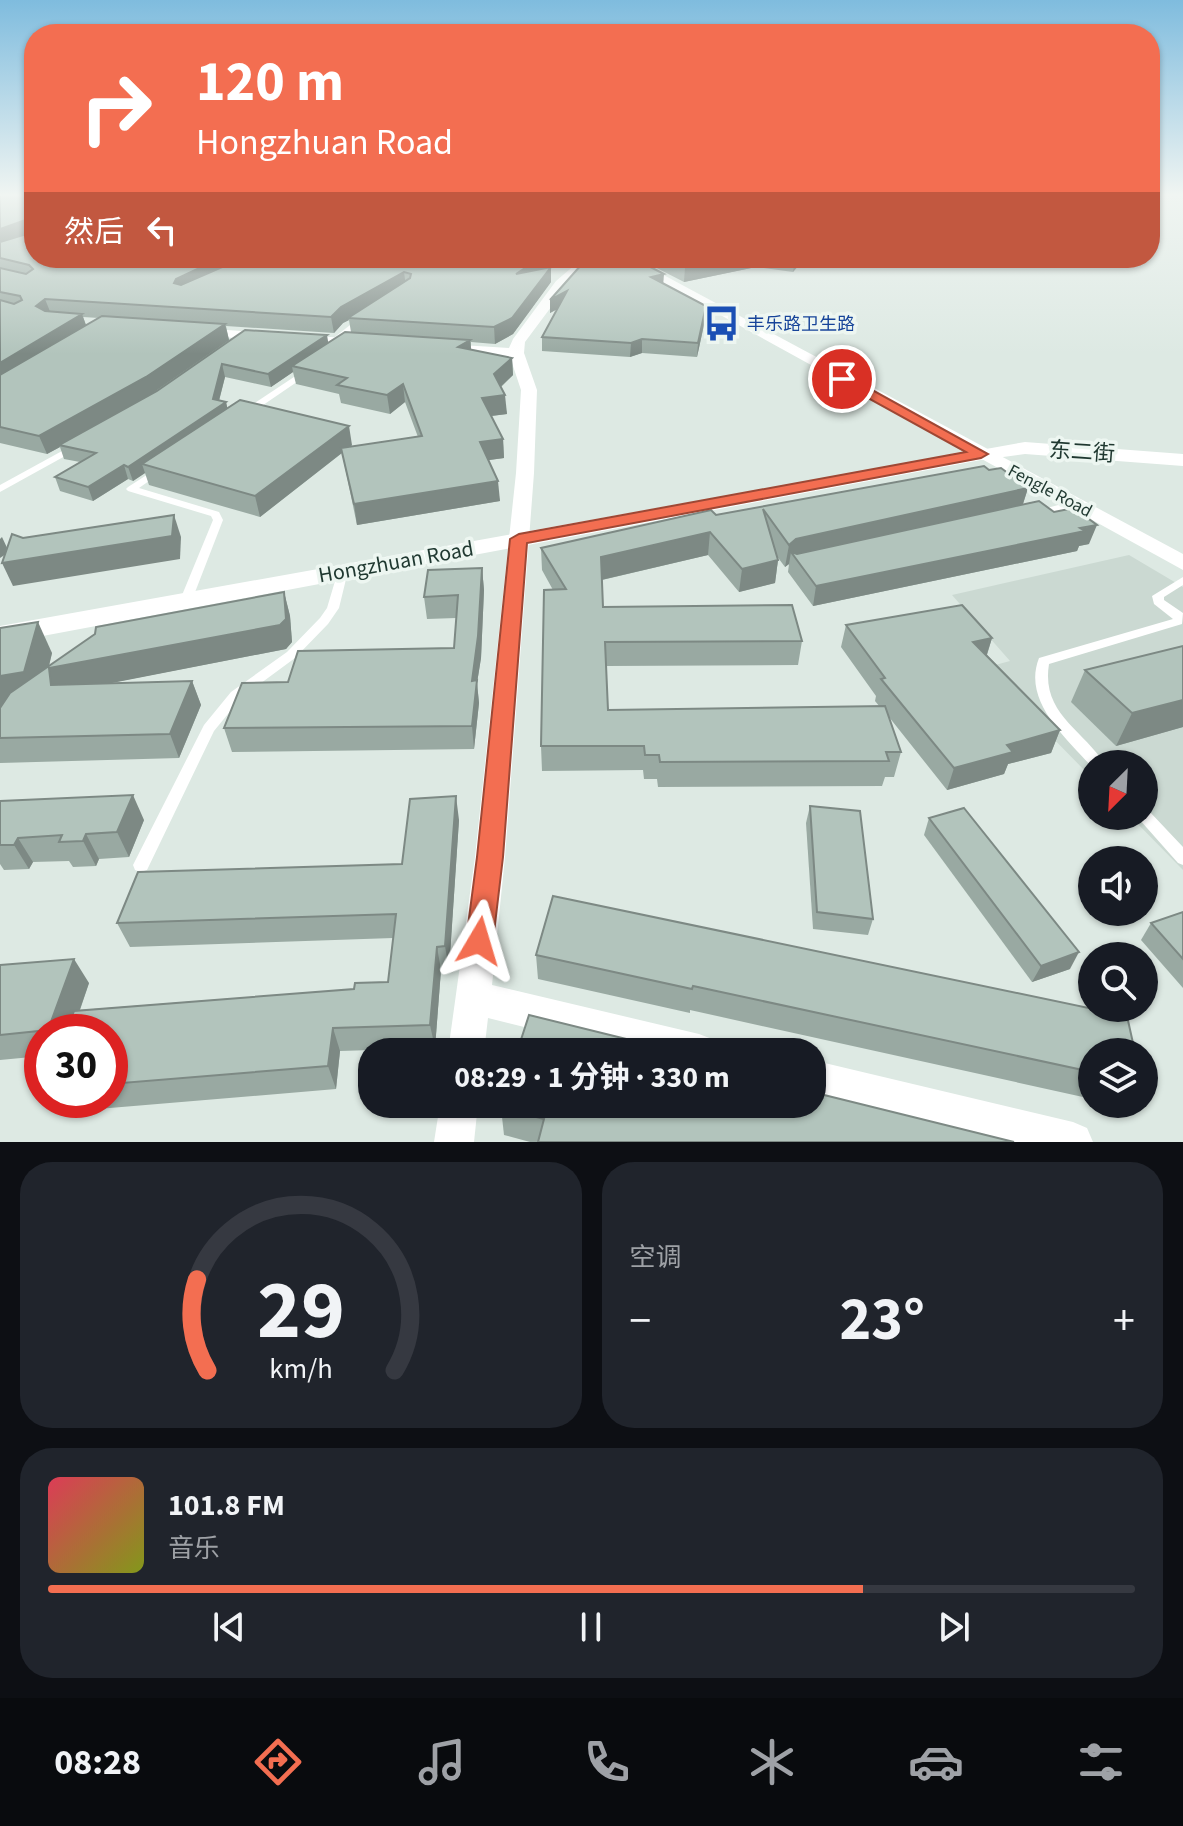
<!DOCTYPE html>
<html lang="zh">
<head>
<meta charset="utf-8">
<style>
	body { margin:0; font-family:"Source Sans 3","Noto Sans SC",sans-serif; background:#20242c; color:#f1f3f6; height:100vh; display:flex; flex-direction:column; font-size:30px; white-space:nowrap }
	* { box-sizing:border-box; margin:0 }
	p { font-size:26px; color:#9ea1a6 }
	.icon { flex:none; width:44px; height:44px; fill:none; stroke:currentColor; stroke-width:2; stroke-linecap:round; stroke-linejoin:round }
	.map { position:relative; height:1142px; overflow:hidden }
	.sheet { display:flex; flex-direction:column; gap:20px; padding:20px; background:#0d0f14; flex:1 }
	.sheet>* { flex:none }
	.guide { position:absolute; left:24px; top:24px; width:1136px; height:244px; border-radius:32px; box-shadow:0 2px 6px #0004; background:#f36e51; color:#fff; overflow:hidden }
	.needle { width:52px; rotate:204deg }
	.buttons { position:absolute; left:1078px; top:750px; display:grid; gap:16px }
	.buttons a { display:grid; place-items:center; width:80px; height:80px; border-radius:50%; background:#171b24; box-shadow:0 2px 6px #0004; font-size:40px }
	.speed { position:absolute; left:24px; top:1014px; display:flex; gap:16px; font-size:40px; font-weight:700; text-align:center }
	.speed>* { display:grid; place-content:center; width:104px; height:104px; border-radius:50%; background:#171b24; box-shadow:0 2px 6px #0004; line-height:1 }
	.speed .limit { border:12px solid #d22; background:#fff; color:#111 }
	.pin { position:absolute; display:grid; place-items:center; width:68px; height:68px; color:#fff; margin:-34px; border:4px solid #fff; border-radius:50%; box-shadow:0 2px 8px #0007 }
	.me { position:absolute; width:88px; margin:-44px; rotate:7deg; stroke-linejoin:round; filter:drop-shadow(0 0 6px #0008) }
	.turn { display:flex; align-items:center; gap:28px; height:168px; padding:0 40px; font-size:36px }
	.turn .icon { width:104px; height:104px; stroke-width:2.5 }
	.turn b { display:block; font-size:56px; line-height:68px }
	.then { display:flex; align-items:center; height:76px; padding:0 40px; background:#0003; gap:16px; font-size:30px }
	.big { font-size:60px; font-weight:700; line-height:1.1 }
	.sheet .widget { flex:1; display:flex; flex-direction:column; justify-content:center; gap:12px; min-width:0; padding:0 28px; border-radius:32px; background:#20242c }
	.sheet .dial { align-items:center; gap:0 }
	.dial svg { height:208px; overflow:visible; fill:none; stroke:#363941; stroke-width:7; stroke-linecap:round; text-anchor:middle }
	.dial text { fill:#f1f3f6; stroke:none }
	.song { display:flex; align-items:center; gap:24px }
	.cover { width:96px; height:96px; border-radius:12px; background:linear-gradient(135deg,hsl(350 70% 55%),hsl(70 70% 35%)) }
	.played { height:8px; border-radius:4px; background:linear-gradient(90deg,#f36e51 75%,#363941 75%) }
	.keys { display:flex; justify-content:space-around; direction:ltr }
	.heat { display:flex; justify-content:space-between; align-items:center; font-size:44px; direction:ltr }
	.sheet .tiles { flex:1; display:grid; gap:20px; grid-template-columns:1fr 1fr }
	.widget:last-child { grid-column:span 2 }
	.trip { position:absolute; left:358px; top:1038px; width:468px; height:80px; border-radius:32px; background:#171b24; box-shadow:0 2px 6px #0004; font-weight:700; line-height:80px; text-align:center }
	.tabs { display:flex; height:128px; justify-content:space-around; align-items:center; background:#090b0e; color:#9ea1a6 }
	.tabs .icon { width:56px; height:56px }
	.tabs .active { color:#f36e51 }
	.tabs b { font-size:36px; color:#f1f3f6 }
	.map>svg:first-child { display:block }
	.built { fill:#cbd9d2 }
	.lines { fill:none; stroke-linecap:round; stroke-linejoin:round }
	.service { fill:#fff; fill-rule:evenodd }
	.minor { fill:#fff; fill-rule:evenodd }
	.tertiary { fill:#fff; fill-rule:evenodd }
	.wall { fill:#99a9a2; fill-rule:evenodd }
	.shaded-wall { fill:#7d8984 }
	.building { fill:#b2c4bc; stroke:#7d8984; stroke-width:2 }
	.route { fill:#f36e51; stroke:#9e4835; stroke-width:2 }
	.labels { text-anchor:middle; dominant-baseline:central; stroke-width:7; stroke-linejoin:round; paint-order:stroke }
	.far-transit-label { font-size:18px; fill:#164399; stroke:#edf6f1; text-anchor:start }
	.far-street-label { font-size:18px; fill:#1f3830; stroke:#edf6f1 }
	.street-label { font-size:22px; fill:#1f3830; stroke:#edf6f1 }
</style>
</head>
<body>
<div class="map">
<svg width="1183" height="1142" viewBox="0 0 1183 1142">
	<rect width="100%" height="100%" fill="#dde9e3"/>
	<!-- built -->
	<polygon class="built" points="1129,555 1183,587 1183,870 1130,816 1144,816 1144,764 1092,764 1092,778 984,668 1010,661 952,595"/>
	<g class="lines">
		<!-- service -->
		<g class="service">
			<polygon points="359,318 366,320 337,344 331,344 331,340"/>
			<polygon points="303,371 310,373 250,414 244,414 244,410"/>
			<polygon points="73,445 78,448 76,450 0,492 0,485"/>
			<polygon points="156,469 161,472 159,474 139,488 219,512 223,520 192,600 186,604 180,600 213,520 211,516 128,491 126,489 128,487"/>
			<polygon points="1074,501 1079,504 1078,506 1039,516 1034,513 1035,511"/>
			<polygon points="343,568 348,571 339,608 328,624 295,658 241,698 214,731 147,870 141,872 135,870 133,865 204,725 231,692 287,652 320,618 327,608 338,571"/>
			<path d="M1183,577V585L1164,597V600L1183,613L1182,624L1049,664C1041,713 1082,729 1105,764H1092V767C1066,738 1022,701 1039,658L1173,619L1154,604L1152,596Z"/>
			<polygon points="1144,809 1149,811 1183,847 1183,865 1178,863 1139,819 1137,816 1144,816"/>
		</g>
		<!-- minor -->
		<g class="minor">
			<polygon points="583,258 596,258 566,287 525,342 524,353 537,390 534,473 505,857 492,985 699,1034 712,1039 717,1052 625,1052 488,1018 484,1052 448,1052 475,857 516,473 521,390 510,357 445,354 437,349 445,344 509,348 513,339 556,281"/>
			<polygon points="617,258 632,258 1183,554 1183,570"/>
			<polygon points="198,328 359,339 366,343 359,347 193,335 193,329"/>
			<polygon points="812,1060 1073,1122 1087,1128 1093,1142 992,1142 812,1098"/>
			<polygon points="440,1104 478,1104 474,1142 434,1142"/>
		</g>
		<!-- tertiary -->
		<polygon class="tertiary" points="1025,442 1183,454 1183,466 1025,454 981,460 0,644 0,626"/>
	</g>
	<!-- wall -->
	<g class="wall">
		<path d="M0,194H34V258L183,260L188,258H562L548,268L551,282L513,334L495,344L471,342V350L512,358L513,375L501,387L507,414L491,416L503,439L504,458L489,460L500,501L357,525L342,453L260,517L149,485L145,473L133,481L128,479L93,501L60,491L55,477L80,462L64,459L60,447L47,454L0,443ZM83,317L99,318L86,325ZM349,320L351,332L328,343L229,340L226,326L334,333L343,323ZM293,372L296,384L339,394L341,403L390,414L405,402L418,437L351,447L352,445L227,408L226,402L219,401L225,377L271,387Z"/>
		<polygon points="647,258 805,258 793,272 756,267 684,282 647,263"/>
		<polygon points="663,284 706,306 705,320 697,357 642,353 630,357 542,351 542,337 557,309 550,313 550,300"/>
		<polygon points="989,470 1028,488 1023,504 1089,544 1079,546 1077,551 813,606 788,572 789,564 785,567 776,555 778,560 775,583 739,592 708,555 602,580 603,607 802,641 798,665 606,666 608,710 880,707 875,701 876,696 841,647 846,625 992,638 987,655 1060,730 1051,753 1008,764 1004,774 947,790 889,717 901,752 894,777 885,777 882,786 658,787 657,779 644,779 643,770 542,771 541,746 553,590 542,570 541,548 716,515"/>
		<polygon points="482,568 484,590 481,658 477,683 479,703 474,749 232,752 224,728 288,682 454,648 456,618 427,619 424,597"/>
		<polygon points="284,592 290,616 292,642 286,649 110,683 192,681 201,705 179,758 0,763 0,628 52,653 49,665"/>
		<polygon points="1183,646 1183,727 1116,746 1071,702 1085,670"/>
		<polygon points="0,801 144,820 129,857 99,859 96,866 73,867 69,861 33,862 29,869 4,870 0,864"/>
		<polygon points="810,806 873,919 868,935 813,929 806,823"/>
		<polygon points="929,818 1070,969 1032,982 924,835"/>
		<polygon points="459,820 449,970 441,970 435,1048 340,1051 336,1089 62,1112 53,1100 110,1100 110,1032 42,1032 42,1056 0,1060 0,965 89,983 80,1010 354,989 388,982 393,938 130,947 117,923 402,864"/>
		<polygon points="1183,912 1183,988 1141,940 1151,923"/>
		<polygon points="536,955 1092,1052 1092,1099 690,1010 690,1013 538,979"/>
		<polygon points="501,1108 1014,1142 530,1142 504,1135"/>
	</g>
	<!-- shaded-wall -->
	<g class="shaded-wall">
		<polygon points="28,219 33,233 0,244 0,229"/>
		<polygon points="221,258 256,258 180,294 174,283 176,279"/>
		<polygon points="540,258 562,258 517,289 516,274"/>
		<polygon points="729,258 757,258 756,267 684,282 685,267"/>
		<polygon points="795,258 805,258 793,272"/>
		<polygon points="551,267 551,282 513,334 495,344 494,327"/>
		<polygon points="404,272 406,287 348,318 349,320 343,323 334,333 331,317 341,307"/>
		<polygon points="664,274 663,287 651,277"/>
		<polygon points="567,291 567,304 550,313 550,300"/>
		<polygon points="45,299 51,314 36,306"/>
		<polygon points="706,306 705,320 697,357 698,343"/>
		<polygon points="82,314 88,331 0,384 0,363"/>
		<polygon points="225,324 229,340 151,394 59,445 60,447 47,454 39,436"/>
		<polygon points="327,335 329,347 292,366 293,372 271,387 268,374"/>
		<polygon points="642,339 642,353 630,357 631,343"/>
		<polygon points="470,340 472,357 458,347"/>
		<polygon points="512,358 513,375 495,392 494,374"/>
		<polygon points="222,364 225,377 217,408 226,402 229,415 142,464 145,473 133,481 128,467 213,399"/>
		<polygon points="403,384 405,402 390,414 387,395"/>
		<polygon points="505,395 507,414 483,417 482,398"/>
		<polygon points="349,426 352,445 260,517 255,496"/>
		<polygon points="503,439 504,458 482,461 480,442"/>
		<polygon points="124,465 128,479 93,501 88,487"/>
		<polygon points="498,481 500,501 357,525 354,504"/>
		<polygon points="1028,488 1021,510 798,561 791,552 789,564 785,567 789,545 796,539"/>
		<polygon points="174,515 181,537 180,559 13,586 2,563"/>
		<polygon points="1097,525 1089,544 1079,546 1077,551 813,606 816,586"/>
		<polygon points="710,532 708,555 601,580 601,557"/>
		<polygon points="2,537 9,552 0,558 0,539"/>
		<polygon points="778,560 775,583 739,592 742,569"/>
		<polygon points="482,568 484,590 481,658 477,683 479,703 474,749 472,726 472,681"/>
		<polygon points="284,592 290,616 292,642 286,649 61,693 51,685 49,668"/>
		<polygon points="38,622 52,653 40,704 0,711 0,676"/>
		<polygon points="992,638 985,660 973,642"/>
		<polygon points="192,681 201,705 179,758 170,734"/>
		<polygon points="1183,700 1183,727 1116,746 1132,713"/>
		<polygon points="1060,730 1051,753 1008,764 1004,774 947,790 954,768 1007,745"/>
		<polygon points="133,795 144,820 129,857 117,832"/>
		<polygon points="456,796 459,820 449,970 445,946"/>
		<polygon points="86,834 99,859 96,866 83,841"/>
		<polygon points="18,838 33,862 29,869 14,845"/>
		<polygon points="437,947 441,970 435,1048 430,1025"/>
		<polygon points="1079,952 1070,969 1032,982 1041,966"/>
		<polygon points="74,959 89,983 72,1032 49,1032 48,1030"/>
		<polygon points="333,1028 340,1051 336,1089 328,1066"/>
	</g>
	<!-- building -->
	<g class="building">
		<polygon points="0,194 34,194 34,258 174,258 183,260 188,258 221,258 176,279 174,283 181,285 243,258 540,258 516,274 551,267 512,318 494,327 348,318 410,278 411,274 404,272 341,307 331,317 45,299 36,306 45,311 82,314 0,363 0,300 14,304 22,300 20,296 0,292 0,268 26,274 33,269 29,265 0,258 0,242 30,233 32,222 28,219 0,229"/>
		<polygon points="611,258 633,258 664,274 651,277 706,306 698,343 642,339 631,343 542,337 567,291 550,300 582,264"/>
		<polygon points="667,258 729,258 685,267"/>
		<polygon points="102,316 225,324 146,377 39,436 0,427 0,375"/>
		<polygon points="245,330 327,335 268,374 222,364 213,399 226,402 128,467 124,465 88,487 55,477 96,453 59,445 157,391"/>
		<polygon points="345,332 470,340 458,347 512,358 494,374 505,395 482,398 503,439 480,442 498,481 354,504 341,448 422,436 403,384 387,395 337,385 347,378 292,366"/>
		<polygon points="240,400 349,426 255,496 142,464"/>
		<polygon points="984,466 989,470 1001,468 1028,488 796,539 789,545 763,509 778,560 742,569 710,532 601,557 603,607 792,605 802,641 605,642 608,710 885,706 901,752 886,752 889,761 660,762 659,755 645,755 644,746 541,746 544,590 566,589 541,548 711,510 716,515"/>
		<polygon points="1039,501 1054,512 1074,508 1097,525 1080,528 1085,531 816,586 791,552 797,554"/>
		<polygon points="174,515 172,536 2,563 12,534 23,538"/>
		<polygon points="482,568 478,636 472,681 477,680 472,726 224,728 242,683 288,682 298,651 454,648 458,595 424,597 428,570"/>
		<polygon points="284,592 286,619 280,625 49,668 51,685 192,681 170,734 0,738 0,708 10,693 95,634 96,627"/>
		<polygon points="962,605 992,638 973,642 1060,730 1007,745 1013,752 954,768 881,679 885,678 846,625"/>
		<polygon points="38,622 24,672 0,676 0,628"/>
		<polygon points="1183,646 1183,700 1132,713 1085,670"/>
		<polygon points="133,795 117,832 86,834 83,841 59,842 62,835 18,838 14,845 0,845 0,801"/>
		<polygon points="456,796 445,946 437,947 430,1025 333,1028 328,1066 110,1084 110,1032 66,1032 74,1011 354,989 355,983 388,982 396,914 117,923 138,872 402,864 410,799"/>
		<polygon points="810,806 860,811 873,919 817,912"/>
		<polygon points="964,808 1079,952 1041,966 929,818"/>
		<polygon points="553,896 1127,1016 1135,1052 1092,1052 1092,1072 693,986 692,989 536,955"/>
		<polygon points="1183,912 1183,959 1151,923"/>
		<polygon points="74,959 48,1030 0,1035 0,965"/>
		<polygon points="529,1015 679,1052 517,1052"/>
		<polygon points="812,1092 1014,1142 538,1142 544,1119 501,1108 502,1104 812,1104"/>
	</g>
	<!-- sky -->
	<linearGradient id="sky" x2="0" y2="1"><stop stop-color="#7fbcde"/><stop offset="0.55" stop-color="#f0f5f2"/><stop offset="1" stop-color="#f0f5f2" stop-opacity="0"/></linearGradient>
	<rect width="1183" height="354" fill="url(#sky)"/>
	<!-- route -->
	<polygon class="route" points="837,376 847,376 988,454 981,458 527,543 503,857 493,941 489,950 479,954 470,950 466,941 477,857 510,539 519,534 966,452 837,381"/>
	<!-- icons -->
	<defs>
		<symbol id="bus-bare" viewBox="-9 -9 18 18"><path d="M-5-6H5V4H4V6H2V4H-2V6H-4V4H-5ZM-3.5-4V0h7V-4ZM-3.5 1.2v1.5H-2V1.2ZM2 1.2v1.5H3.5V1.2Z" fill="#1a4fb4" stroke="#edf6f1" stroke-width="2.5" paint-order="stroke"/></symbol>
	</defs>
	<g fill-rule="evenodd">
		<use href="#bus-bare" x="696" y="298" width="51" height="51"/>
	</g>
	<g class="labels">
		<!-- far-transit labels -->
		<g class="far-transit-label">
			<text x="747" y="324">丰乐路卫生路</text>
		</g>
		<!-- far-street labels -->
		<g class="far-street-label">
			<text transform="translate(1050 491) rotate(28)">Fengle Road</text>
		</g>
		<!-- street labels -->
		<g class="street-label">
			<text transform="translate(1082 452) rotate(4)">东二街</text>
			<text transform="translate(396 562) rotate(-10)">Hongzhuan Road</text>
		</g>
	</g>
</svg>
<div class="buttons">
<a><svg class="needle" viewBox="-14 -14 28 28"><path d="M0-13l5 13h-10z" fill="#e53935"/><path d="M0 13l5-13h-10z" fill="#9ea1a6"/></svg></a>
<a><svg class="icon" aria-label="sound" viewBox="0 0 24 24"><path d="M4 9h4l5-4v14l-5-4H4zM17 9q2 3 0 6"/></svg></a>
<a><svg class="icon" aria-label="search" viewBox="0 0 24 24"><circle cx="10" cy="10" r="6"/><path d="M15 15l6 6"/></svg></a>
<a><svg class="icon" aria-label="layers" viewBox="0 0 24 24"><path d="M12 4l9 5-9 5-9-5zM3 14l9 5 9-5"/></svg></a>
</div>
<div class="speed"><div class="limit">30</div></div>
<div class="pin" style="left:842px;top:379px;background:#d93025"><svg class="icon" aria-label="arrive" viewBox="0 0 24 24"><path d="M6 21V4h12l-3 4 3 4H6"/></svg></div>
<svg class="me" style="left:479px;top:941px" viewBox="-20 -20 40 40"><path d="M0-17L14 15 0 8-14 15z" fill="#f36e51" stroke="#fff" stroke-width="4"/></svg>
<div class="trip">08:29 · 1 分钟 · 330 m</div>
<div class="guide">
<div class="turn"><svg class="icon" aria-label="right" viewBox="0 0 24 24"><path d="M7 20v-9h11M14 6l5 5-5 5"/></svg><div><b>120 m</b>Hongzhuan Road</div></div>
<div class="then">然后<svg class="icon" aria-label="left" viewBox="0 0 24 24"><path d="M17 20v-9H6M10 6l-5 5 5 5"/></svg></div>
</div>
</div>
<section class="sheet">
<div class="tiles">
<div class="widget dial"><svg viewBox="0 0 100 80">
<path d="M14 69A42 42 0 1 1 86 69"/>
<path d="M14 69A42 42 0 0 1 10 34" stroke="#f36e51"/>
<text x="50" y="56" font-size="32" font-weight="700">29</text>
<text x="50" y="72" font-size="11">km/h</text>
</svg></div>
<div class="widget"><p>空调</p>
<div class="heat"><a>−</a><b class="big">23°</b><a>+</a></div>
</div>
<div class="widget">
<div class="song"><i class="cover"></i><div><b>101.8 FM</b><p>音乐</p></div></div>
<div class="played"></div>
<div class="keys"><svg class="icon" aria-label="previous" viewBox="0 0 24 24"><path d="M18 5L8 12l10 7zM5 5v14"/></svg><svg class="icon" aria-label="pause" viewBox="0 0 24 24"><path d="M8 5v14M16 5v14"/></svg><svg class="icon" aria-label="next" viewBox="0 0 24 24"><path d="M6 5l10 7-10 7zM19 5v14"/></svg></div>
</div>
</div>
</section>
<nav class="tabs">
<b>08:28</b>
<svg class="icon active" aria-label="directions" viewBox="0 0 24 24"><path d="M12 3l9 9-9 9-9-9zM9 14v-3h6M13 9l2 2-2 2"/></svg>
<svg class="icon" aria-label="music" viewBox="0 0 24 24"><path d="M9 18V5l10-2v13"/><circle cx="6" cy="18" r="3"/><circle cx="16" cy="16" r="3"/></svg>
<svg class="icon" aria-label="phone" viewBox="0 0 24 24"><path d="M5 4h4l2 5-3 2q2 4 5 5l2-3 5 2v4C11 20 4 13 5 4z"/></svg>
<svg class="icon" aria-label="climate" viewBox="0 0 24 24"><path d="M12 3v18M4 7l16 10M4 17L20 7"/></svg>
<svg class="icon" aria-label="car" viewBox="0 0 24 24"><path d="M5 17H2v-5l4-1 3-4h7l3 4 3 1v5h-3M9 17h6M6 11h13"/><circle cx="7" cy="17" r="2"/><circle cx="17" cy="17" r="2"/></svg>
<svg class="icon" aria-label="filters" viewBox="0 0 24 24"><path d="M4 7h16M4 17h16"/><circle cx="9" cy="7" r="2"/><circle cx="15" cy="17" r="2"/></svg>
</nav>
</body>
</html>
